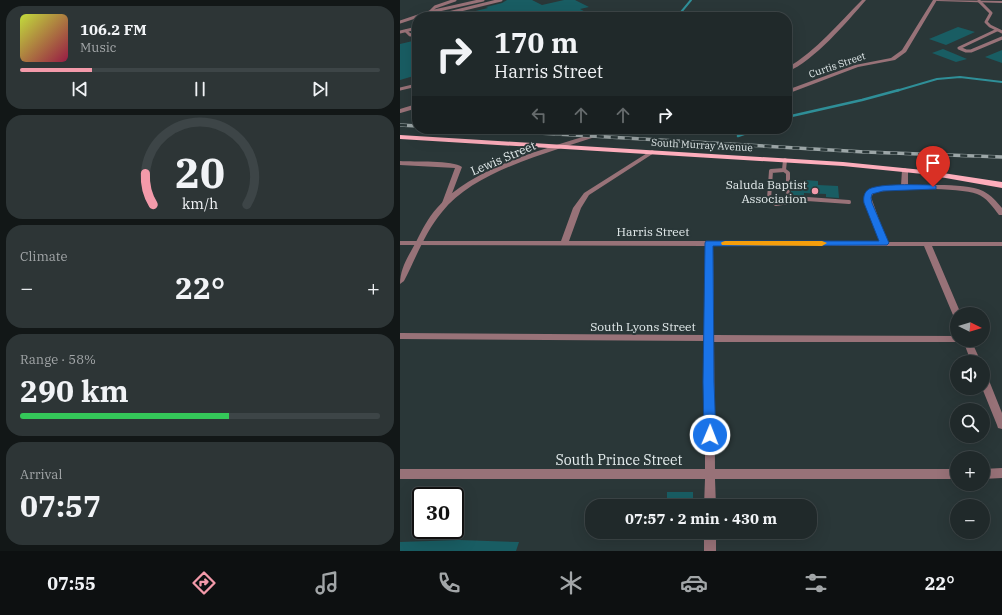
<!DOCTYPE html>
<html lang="en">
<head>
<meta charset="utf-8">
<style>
	body { margin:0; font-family:"IBM Plex Serif",serif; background:#2d3536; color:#f1f3f6; height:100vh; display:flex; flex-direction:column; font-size:15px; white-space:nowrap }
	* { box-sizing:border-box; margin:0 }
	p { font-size:13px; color:#a2a6a8 }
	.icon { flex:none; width:22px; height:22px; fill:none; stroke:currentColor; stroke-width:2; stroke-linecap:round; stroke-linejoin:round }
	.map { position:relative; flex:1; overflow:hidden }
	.side { display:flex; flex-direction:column; gap:6px; padding:6px; background:#121717; width:400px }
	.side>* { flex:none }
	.banner { position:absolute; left:12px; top:12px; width:380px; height:122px; border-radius:16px; box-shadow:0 4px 16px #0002,0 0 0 1px #3d4547; background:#20292a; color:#f1f3f6; overflow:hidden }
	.needle { width:26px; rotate:95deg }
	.buttons { position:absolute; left:550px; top:307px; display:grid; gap:8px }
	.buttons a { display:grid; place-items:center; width:40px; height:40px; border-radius:50%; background:#20292a; box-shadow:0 4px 16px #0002,0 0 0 1px #3d4547; font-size:20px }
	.speed { position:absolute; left:12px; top:487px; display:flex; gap:8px; font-size:20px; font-weight:700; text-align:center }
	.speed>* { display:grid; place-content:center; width:52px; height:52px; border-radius:50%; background:#20292a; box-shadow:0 4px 16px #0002,0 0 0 1px #3d4547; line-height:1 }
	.speed .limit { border:2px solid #111; border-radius:6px; background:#fff; color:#111 }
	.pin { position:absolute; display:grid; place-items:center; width:34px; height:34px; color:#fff; margin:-41px -17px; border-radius:50% 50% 50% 0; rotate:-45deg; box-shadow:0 0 4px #0007 }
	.pin .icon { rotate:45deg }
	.me { position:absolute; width:44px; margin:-22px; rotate:1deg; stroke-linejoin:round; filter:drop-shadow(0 0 3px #0008) }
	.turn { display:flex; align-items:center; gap:14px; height:84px; padding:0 16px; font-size:18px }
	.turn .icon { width:52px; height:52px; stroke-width:2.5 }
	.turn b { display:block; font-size:28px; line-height:34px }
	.lanes { display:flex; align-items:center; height:38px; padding:0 16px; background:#0003; justify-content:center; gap:20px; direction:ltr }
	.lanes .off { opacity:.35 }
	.big { font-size:30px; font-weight:700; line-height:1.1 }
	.side .widget { flex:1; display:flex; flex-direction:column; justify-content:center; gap:6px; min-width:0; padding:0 14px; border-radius:16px; background:#2d3536 }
	.side .dial { align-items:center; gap:0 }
	.dial svg { height:104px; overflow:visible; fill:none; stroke:#3d4547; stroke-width:7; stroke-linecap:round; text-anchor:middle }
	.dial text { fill:#f1f3f6; stroke:none }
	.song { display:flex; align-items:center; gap:12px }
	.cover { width:48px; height:48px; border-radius:6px; background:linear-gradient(135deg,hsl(70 70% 55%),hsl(340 70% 35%)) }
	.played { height:4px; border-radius:2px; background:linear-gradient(90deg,#f39aaa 20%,#3d4547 20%) }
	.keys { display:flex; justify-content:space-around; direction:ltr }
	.heat { display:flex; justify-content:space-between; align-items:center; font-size:22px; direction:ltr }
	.charge { height:6px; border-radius:3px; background:linear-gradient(90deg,#34c759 58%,#3d4547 0) }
	.trip { position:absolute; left:185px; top:499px; width:232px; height:40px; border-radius:16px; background:#20292a; box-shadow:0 4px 16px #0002,0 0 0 1px #3d4547; font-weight:700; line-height:40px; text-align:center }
	.tab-bar { display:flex; height:64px; justify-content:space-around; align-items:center; background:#0d1011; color:#a2a6a8 }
	.tab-bar .icon { width:28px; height:28px }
	.tab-bar .selected { color:#f39aaa }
	.tab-bar b { font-size:18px; color:#f1f3f6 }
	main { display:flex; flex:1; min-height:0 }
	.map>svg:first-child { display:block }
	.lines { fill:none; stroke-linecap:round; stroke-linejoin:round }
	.stream-far1 { stroke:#2f8f98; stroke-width:2 }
	.stream { stroke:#2f8f98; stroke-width:2.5 }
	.building { fill:#195d63 }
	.service-far1 { stroke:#987278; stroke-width:3 }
	.service { stroke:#987278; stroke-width:4 }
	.minor { fill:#987278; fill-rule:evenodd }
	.tertiary { fill:#987278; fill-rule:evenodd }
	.primary { fill:#fdaebc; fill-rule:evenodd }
	.rail-casing { stroke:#9ca6a7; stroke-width:3.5 }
	.rail { stroke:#2a3738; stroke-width:2.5; stroke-dasharray:7; stroke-linecap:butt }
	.route { fill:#1a73e8; stroke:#114b97 }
	.slow { fill:#f59e0b }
	.poi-dot { fill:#f39aaa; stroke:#2a3738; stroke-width:1.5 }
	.labels { text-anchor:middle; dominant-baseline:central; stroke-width:4; stroke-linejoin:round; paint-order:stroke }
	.far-street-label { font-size:10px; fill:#e4eced; stroke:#2a3738 }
	.street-label { font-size:12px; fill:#e4eced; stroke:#2a3738 }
	.poi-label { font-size:12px; fill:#e4eced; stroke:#2a3738; text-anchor:end }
	.near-street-label { font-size:14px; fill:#e4eced; stroke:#2a3738 }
</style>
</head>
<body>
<main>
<section class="side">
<div class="widget">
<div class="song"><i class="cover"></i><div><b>106.2 FM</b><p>Music</p></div></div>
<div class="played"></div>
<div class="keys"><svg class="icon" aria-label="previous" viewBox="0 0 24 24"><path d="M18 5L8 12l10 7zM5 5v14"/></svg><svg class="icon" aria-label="pause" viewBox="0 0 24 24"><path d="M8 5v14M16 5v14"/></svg><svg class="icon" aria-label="next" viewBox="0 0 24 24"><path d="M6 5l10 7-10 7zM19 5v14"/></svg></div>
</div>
<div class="widget dial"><svg viewBox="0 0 100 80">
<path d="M14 69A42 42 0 1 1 86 69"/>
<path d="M14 69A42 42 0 0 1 8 45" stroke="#f39aaa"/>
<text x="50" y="56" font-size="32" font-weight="700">20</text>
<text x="50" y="72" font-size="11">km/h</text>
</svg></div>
<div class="widget"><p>Climate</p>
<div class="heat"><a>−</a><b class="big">22°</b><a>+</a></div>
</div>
<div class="widget"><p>Range · 58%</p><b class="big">290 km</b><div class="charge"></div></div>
<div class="widget"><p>Arrival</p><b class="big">07:57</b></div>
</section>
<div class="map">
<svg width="602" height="551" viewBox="0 0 602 551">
	<rect width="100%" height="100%" fill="#2a3738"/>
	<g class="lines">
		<!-- stream-far1 -->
		<g class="stream-far1">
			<polyline points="277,17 291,0"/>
			<polyline points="496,91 537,79 560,77 602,82"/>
		</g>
		<!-- stream -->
		<g class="stream">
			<polyline points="387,117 462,100 499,90"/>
			<polyline points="338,136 358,129"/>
		</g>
	</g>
	<!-- building -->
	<g class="building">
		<polygon points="107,0 132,0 142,5 164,0 175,0 189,7 180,9 195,17 63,17 63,14 88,8 86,7 102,3"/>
		<polygon points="558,27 575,32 546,45 529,39"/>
		<polygon points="17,40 17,75 0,80 0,44"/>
		<polygon points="543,49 567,59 556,62 532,53"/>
		<polygon points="602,50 602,63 585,57"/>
		<polygon points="404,180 418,181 418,185 438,186 439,198 426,197 426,194 404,193 404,196 393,195 391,192 391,184 404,184"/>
		<rect x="267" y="492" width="26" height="14"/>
		<polygon points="59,540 119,542 116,551 0,551 0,542"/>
	</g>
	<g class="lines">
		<!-- service-far1 -->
		<g class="service-far1">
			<polyline points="579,1 591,13 586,22 590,26 602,32"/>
			<polyline points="31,11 35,7 55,0"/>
			<polyline points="36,16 101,0"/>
			<polyline points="0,22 30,12 83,0"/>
			<polyline points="597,30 559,48 566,51 571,51 602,38"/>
			<polyline points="6,31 10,35 17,33"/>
			<polyline points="0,32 17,28"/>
			<polyline points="0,89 17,85"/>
		</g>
		<!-- service -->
		<g class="service">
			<polyline points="0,111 17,106"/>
			<polyline points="385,160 384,170 371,171 369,199 376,204 407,199 449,202"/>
			<polyline points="384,170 388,173 388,183"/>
			<polyline points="387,188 388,194 393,200"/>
		</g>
		<!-- minor -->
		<g class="minor">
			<polygon points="533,0 537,0 506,52 495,60 458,67 387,94 387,90 455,65 491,58 502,50"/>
			<path d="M252,150L254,151V153L189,195L181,208L169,241H480L464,198L470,190L479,187L501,186L502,170L505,168L508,170V186C527,185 566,183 583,191C591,195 597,202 602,208V215H599C593,207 586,197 577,194C559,187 493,188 474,193L471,197L487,242H602V246H532L561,314H557V318L554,317L553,315L524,246H313L314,335L557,336V340H561L557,342H314L315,469H557V479H315L316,506H304L305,479H0V469H305V341L0,339V333L305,335V246L0,245V241H161L173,208L184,193Z"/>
			<path d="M0,161C14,162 53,160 62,167L48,204H44L42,203L55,168L0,165Z"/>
			<polygon points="563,340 571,340 581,362 571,362"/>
			<polygon points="583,374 586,375 588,378 602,413 602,429 598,428 597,425 582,388"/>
			<polygon points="602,468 602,478 583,479 583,469"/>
			<rect x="304" y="532" width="12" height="19"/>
		</g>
		<!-- tertiary -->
		<g class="tertiary">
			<path d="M462,0H466C447,22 414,61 387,72V68C417,50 438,24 462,0Z"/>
			<polygon points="535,0 602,1 602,3 537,1"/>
			<path d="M209,129H218C213,133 205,134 198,136C185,140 171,145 158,149C119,162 68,179 42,212C25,232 16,258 4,281L0,284C0,268 9,255 16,242C22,230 28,218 37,208C73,165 156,146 209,129Z"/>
		</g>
		<!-- primary -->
		<polygon class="primary" points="0,135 443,162 523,170 602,182 602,188 523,174 443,166 0,139"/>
		<defs>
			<g id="rail">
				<polyline points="0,125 17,126"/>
				<polyline points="71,129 465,152 602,157"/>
			</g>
		</defs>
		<!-- rail casing -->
		<use href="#rail" class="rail-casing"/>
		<!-- rail -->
		<use href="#rail" class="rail"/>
	</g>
	<!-- route -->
	<path class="route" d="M533,185L536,186V189L483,191L472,194L471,198L472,203L489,243L487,245L313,246L314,382L316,435L314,438L310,440L306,438L304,435L303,382L305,243L306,241H479L464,203C463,198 464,192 469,189C481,183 518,185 533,185Z"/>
	<!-- slow -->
	<polygon class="slow" points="325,241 422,241 427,243 422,246 322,245 321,243 322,242"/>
	<!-- markers -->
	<circle class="poi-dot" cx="415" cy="191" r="4"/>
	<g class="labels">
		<!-- far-street labels -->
		<g class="far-street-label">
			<text transform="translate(437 65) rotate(-19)">Curtis Street</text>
			<text transform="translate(302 145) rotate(3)">South Murray Avenue</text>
		</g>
		<!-- street labels -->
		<g class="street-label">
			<text transform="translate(103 158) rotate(-23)">Lewis Street</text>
			<text x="253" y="231">Harris Street</text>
			<text x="243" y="326">South Lyons Street</text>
		</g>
		<!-- poi labels -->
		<g class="poi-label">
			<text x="407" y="184">Saluda Baptist<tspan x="407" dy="14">Association</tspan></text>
		</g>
		<!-- near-street labels -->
		<g class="near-street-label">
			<text x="219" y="460">South Prince Street</text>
		</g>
	</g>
</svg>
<div class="buttons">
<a><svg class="needle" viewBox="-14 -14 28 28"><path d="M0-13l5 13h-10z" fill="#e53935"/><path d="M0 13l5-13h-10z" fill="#a2a6a8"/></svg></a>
<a><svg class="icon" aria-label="sound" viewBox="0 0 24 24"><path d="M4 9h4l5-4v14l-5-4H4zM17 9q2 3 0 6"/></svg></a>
<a><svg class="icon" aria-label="search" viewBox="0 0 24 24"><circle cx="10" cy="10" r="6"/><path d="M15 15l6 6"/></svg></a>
<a>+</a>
<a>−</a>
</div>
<div class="speed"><div class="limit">30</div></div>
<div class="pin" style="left:533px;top:187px;background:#d93025"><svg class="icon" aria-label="arrive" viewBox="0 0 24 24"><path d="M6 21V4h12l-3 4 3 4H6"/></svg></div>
<svg class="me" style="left:310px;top:435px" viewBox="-20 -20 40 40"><circle r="17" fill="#1a73e8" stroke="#fff" stroke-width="3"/><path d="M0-11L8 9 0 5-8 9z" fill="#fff"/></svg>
<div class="trip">07:57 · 2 min · 430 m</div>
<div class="banner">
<div class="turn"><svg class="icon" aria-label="right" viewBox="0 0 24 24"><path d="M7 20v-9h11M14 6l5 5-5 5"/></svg><div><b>170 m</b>Harris Street</div></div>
<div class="lanes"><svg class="icon off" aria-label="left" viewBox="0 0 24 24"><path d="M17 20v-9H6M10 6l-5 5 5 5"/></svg><svg class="icon off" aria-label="ahead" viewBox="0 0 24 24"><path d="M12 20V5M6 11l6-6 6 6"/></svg><svg class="icon off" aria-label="ahead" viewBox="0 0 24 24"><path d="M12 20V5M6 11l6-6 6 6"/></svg><svg class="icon" aria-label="right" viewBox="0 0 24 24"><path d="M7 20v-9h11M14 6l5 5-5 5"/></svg></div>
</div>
</div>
</main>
<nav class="tab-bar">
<b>07:55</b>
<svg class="icon selected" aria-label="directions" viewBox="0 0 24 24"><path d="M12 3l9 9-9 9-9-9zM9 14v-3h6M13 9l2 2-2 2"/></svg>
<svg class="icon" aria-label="music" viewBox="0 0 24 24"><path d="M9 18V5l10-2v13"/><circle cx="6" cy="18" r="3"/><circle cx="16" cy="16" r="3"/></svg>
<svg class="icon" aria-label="phone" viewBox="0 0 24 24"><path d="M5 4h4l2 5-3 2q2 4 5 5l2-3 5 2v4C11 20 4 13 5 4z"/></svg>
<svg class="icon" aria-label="climate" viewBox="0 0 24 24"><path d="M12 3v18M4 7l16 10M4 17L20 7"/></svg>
<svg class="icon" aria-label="car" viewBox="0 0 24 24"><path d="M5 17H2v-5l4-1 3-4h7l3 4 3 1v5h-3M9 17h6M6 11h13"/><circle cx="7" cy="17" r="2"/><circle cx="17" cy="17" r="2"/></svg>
<svg class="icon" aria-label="filters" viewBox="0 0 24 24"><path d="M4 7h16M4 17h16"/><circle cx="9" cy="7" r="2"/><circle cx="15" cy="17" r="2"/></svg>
<b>22°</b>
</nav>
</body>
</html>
